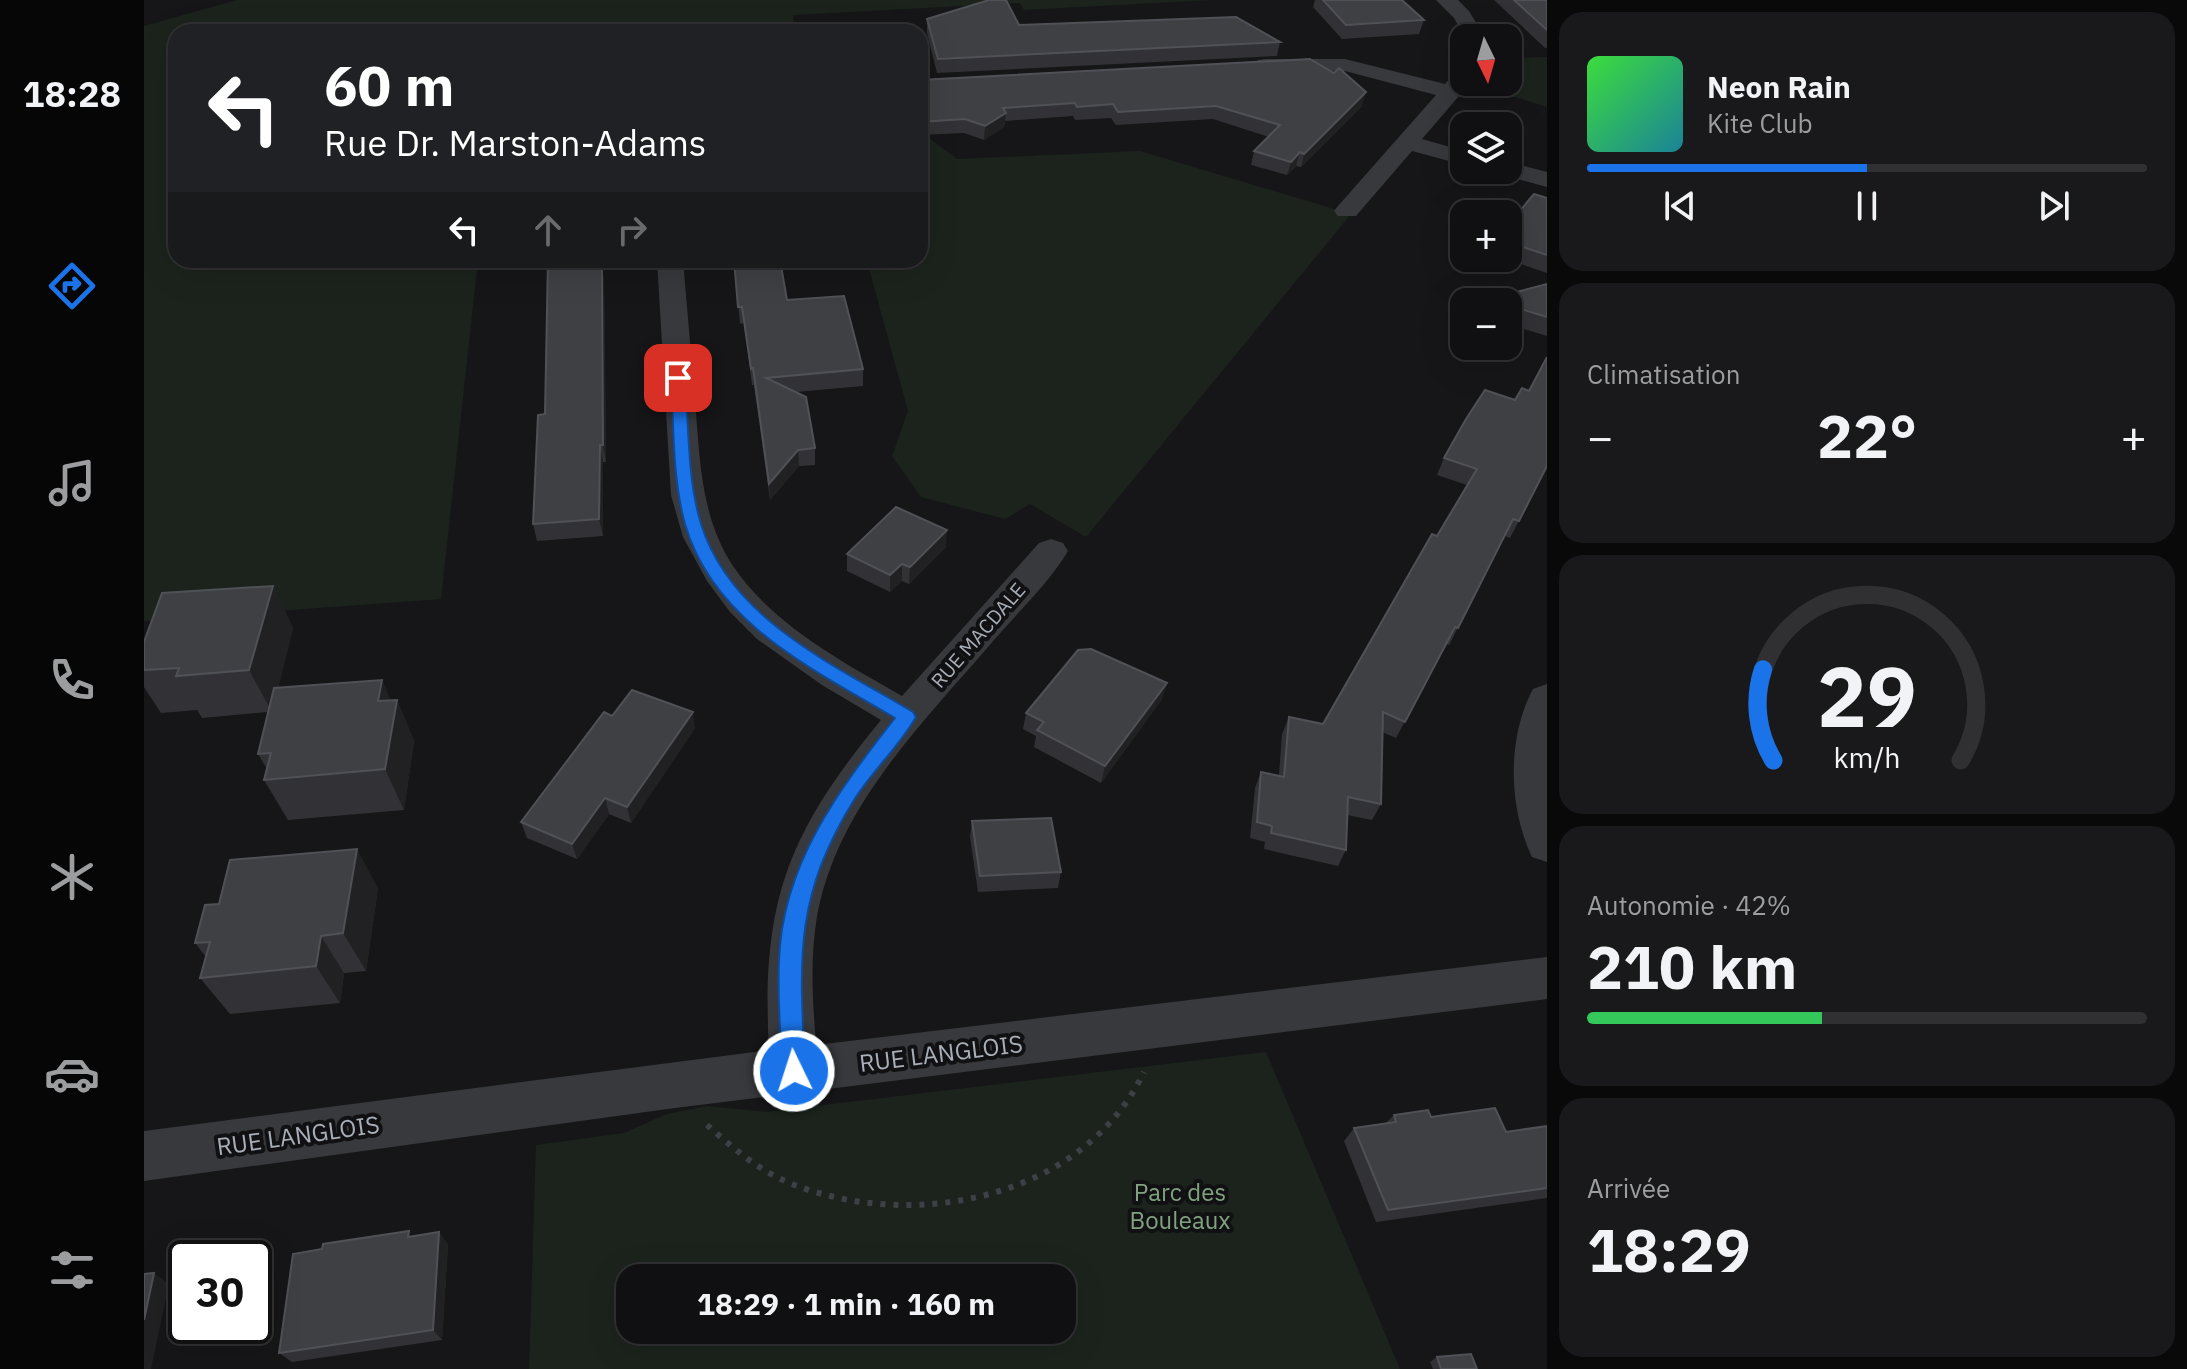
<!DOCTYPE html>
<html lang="fr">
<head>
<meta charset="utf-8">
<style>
	body { margin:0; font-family:"IBM Plex Sans",sans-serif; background:#19191b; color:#f1f3f6; height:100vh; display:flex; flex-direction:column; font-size:30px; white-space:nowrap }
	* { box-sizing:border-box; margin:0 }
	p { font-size:26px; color:#9c9d9f }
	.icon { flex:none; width:44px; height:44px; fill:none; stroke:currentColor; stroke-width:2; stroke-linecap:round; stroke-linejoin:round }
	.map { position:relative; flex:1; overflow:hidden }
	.side { display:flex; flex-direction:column; gap:12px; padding:12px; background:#09090a; width:640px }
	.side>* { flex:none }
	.top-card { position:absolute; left:24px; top:24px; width:760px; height:244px; border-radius:24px; box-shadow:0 8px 32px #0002,0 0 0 2px #303032; background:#202124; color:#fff; overflow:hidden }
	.needle { width:52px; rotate:175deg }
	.buttons { position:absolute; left:1306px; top:24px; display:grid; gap:16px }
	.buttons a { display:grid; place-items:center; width:72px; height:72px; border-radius:16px; background:#101012; box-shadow:0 8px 32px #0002,0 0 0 2px #303032; font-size:40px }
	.speed { position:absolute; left:24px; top:1240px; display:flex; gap:16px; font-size:40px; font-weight:700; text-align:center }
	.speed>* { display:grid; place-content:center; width:104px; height:104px; border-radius:50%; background:#101012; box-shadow:0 8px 32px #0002,0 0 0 2px #303032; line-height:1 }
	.speed .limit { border:4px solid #111; border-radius:12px; background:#fff; color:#111 }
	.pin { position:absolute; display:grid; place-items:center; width:68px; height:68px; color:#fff; margin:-34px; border-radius:16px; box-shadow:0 4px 12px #0006 }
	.me { position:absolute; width:88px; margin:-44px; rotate:356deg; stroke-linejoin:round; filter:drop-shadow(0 0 6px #0008) }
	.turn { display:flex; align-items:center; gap:28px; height:168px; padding:0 24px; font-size:36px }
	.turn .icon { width:104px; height:104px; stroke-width:2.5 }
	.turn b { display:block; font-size:56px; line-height:68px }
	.lanes { display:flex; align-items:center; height:76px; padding:0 24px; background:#0003; justify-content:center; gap:40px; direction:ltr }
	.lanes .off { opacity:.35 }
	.big { font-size:60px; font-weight:700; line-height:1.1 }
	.side .tile { flex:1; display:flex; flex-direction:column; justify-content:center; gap:12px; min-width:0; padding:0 28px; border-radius:24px; background:#19191b }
	.side .dial { align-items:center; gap:0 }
	.dial svg { height:208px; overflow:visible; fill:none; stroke:#303032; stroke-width:7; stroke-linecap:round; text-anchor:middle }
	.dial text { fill:#f1f3f6; stroke:none }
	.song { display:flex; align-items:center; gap:24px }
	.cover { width:96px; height:96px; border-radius:12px; background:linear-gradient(135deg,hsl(120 70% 55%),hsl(190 70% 35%)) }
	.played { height:8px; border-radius:4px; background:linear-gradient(90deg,#1a73e8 50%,#303032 50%) }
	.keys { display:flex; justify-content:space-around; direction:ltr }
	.heat { display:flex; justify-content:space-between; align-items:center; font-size:44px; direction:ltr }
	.charge { height:12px; border-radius:6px; background:linear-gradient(90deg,#34c759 42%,#303032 0) }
	.trip { position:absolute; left:472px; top:1264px; width:460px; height:80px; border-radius:24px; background:#101012; box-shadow:0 8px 32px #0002,0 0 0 2px #303032; font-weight:700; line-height:80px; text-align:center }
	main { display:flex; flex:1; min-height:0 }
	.menu { display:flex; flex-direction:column; width:144px; justify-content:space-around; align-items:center; background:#060607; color:#9c9d9f }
	.menu .icon { width:56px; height:56px }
	.menu .selected { color:#1a73e8 }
	.menu b { font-size:36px; color:#f1f3f6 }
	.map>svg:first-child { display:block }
	.green { fill:#1c231c; fill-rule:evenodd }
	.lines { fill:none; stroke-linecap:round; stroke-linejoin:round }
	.path { stroke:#3d4044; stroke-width:6; stroke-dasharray:5 8; stroke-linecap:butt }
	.street { fill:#37393d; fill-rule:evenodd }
	.wall { fill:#323236 }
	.shaded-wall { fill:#212124 }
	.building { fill:#3f4044; stroke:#4f5156; stroke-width:2 }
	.route { fill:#1a73e8; stroke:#114b97; stroke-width:2 }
	.labels { text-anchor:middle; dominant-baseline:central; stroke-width:8; stroke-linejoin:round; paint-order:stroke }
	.street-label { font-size:20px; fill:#a8afb8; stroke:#111113 }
	.near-street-label { font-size:24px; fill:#a8afb8; stroke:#111113 }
	.near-park-label { font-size:24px; fill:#81a27f; stroke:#111113 }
</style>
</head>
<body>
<main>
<nav class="menu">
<b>18:28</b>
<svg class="icon selected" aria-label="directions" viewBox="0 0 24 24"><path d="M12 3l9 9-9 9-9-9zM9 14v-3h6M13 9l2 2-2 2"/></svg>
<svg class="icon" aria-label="music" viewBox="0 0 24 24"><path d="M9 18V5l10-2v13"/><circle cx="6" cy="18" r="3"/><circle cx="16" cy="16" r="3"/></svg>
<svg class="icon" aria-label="phone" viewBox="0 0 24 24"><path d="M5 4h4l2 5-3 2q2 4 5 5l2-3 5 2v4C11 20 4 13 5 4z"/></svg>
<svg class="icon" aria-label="climate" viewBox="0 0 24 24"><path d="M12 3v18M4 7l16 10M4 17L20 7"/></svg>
<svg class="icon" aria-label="car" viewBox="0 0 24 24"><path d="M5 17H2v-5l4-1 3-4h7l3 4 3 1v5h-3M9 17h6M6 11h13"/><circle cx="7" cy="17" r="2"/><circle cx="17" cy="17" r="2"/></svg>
<svg class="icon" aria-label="filters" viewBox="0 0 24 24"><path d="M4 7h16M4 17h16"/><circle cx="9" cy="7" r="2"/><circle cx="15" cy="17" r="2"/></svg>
</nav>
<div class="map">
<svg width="1403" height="1369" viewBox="0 0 1403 1369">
	<rect width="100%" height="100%" fill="#161618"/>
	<!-- green -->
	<g class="green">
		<polygon points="93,0 1067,0 880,10 876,3 649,15 650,22 498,32 32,32 32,260 334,260 297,599 0,621 0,26"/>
		<polygon points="1403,57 1403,107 1352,91 1358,82 1364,82 1364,71 1372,58"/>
		<polygon points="776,136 785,138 813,159 996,151 1207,214 942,537 886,504 861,519 777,497 748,456 764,411 724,265 725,260 776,260"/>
		<path d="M1122,1052L1256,1369H385L392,1145L480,1133L523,1114L563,1106L622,1112ZM918,1278V1330H486V1278Z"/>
	</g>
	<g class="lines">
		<!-- path -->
		<path class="path" d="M563,1125C589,1148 615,1171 648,1184C770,1232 939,1199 1000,1072"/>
		<!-- street -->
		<g class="street">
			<polygon points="1292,0 1314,0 1325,11 1341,38 1321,38 1310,18"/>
			<polygon points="1122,59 1201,59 1301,84 1312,71 1320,69 1320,82 1327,82 1278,139 1320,151 1320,165 1268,151 1212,216 1194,216 1190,211 1194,206 1292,95 1201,71 1114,70 1111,65 1114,60"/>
			<polygon points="1364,162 1403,172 1403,187 1355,174 1352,170 1364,170"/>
			<path d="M513,260H539C543,307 547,354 551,401C556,458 556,516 589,566C629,625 697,661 758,696L895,543L907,539L919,543L924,551C905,583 875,611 850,640C779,723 689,810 672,923C666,964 669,1004 672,1045L1403,957V999L531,1108L0,1181V1131L625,1050C617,903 643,834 737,720L678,685L613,639L586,612L563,581L539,537L527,495Z"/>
			<path d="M1403,684V862L1388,857C1364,807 1363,737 1389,689Z"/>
		</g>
	</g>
	<!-- wall -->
	<g class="wall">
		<polygon points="1171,0 1258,0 1280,20 1275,34 1198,39 1169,7"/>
		<polygon points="1350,0 1403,0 1403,48 1401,48"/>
		<polygon points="783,19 875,25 1136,42 1133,56 793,73 783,33"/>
		<polygon points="776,80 777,81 1218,106 1157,167 1152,166 1143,175 1107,165 1110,151 1125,137 1069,119 972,125 967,118 931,120 929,116 861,121 860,127 840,140 820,133 776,135"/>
		<polygon points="1403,198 1403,273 1359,258 1364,258 1364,225"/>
		<polygon points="399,260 451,260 451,267 458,267 460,283 462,462 459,462 459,536 393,541 389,524 401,414 404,262 400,262"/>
		<polygon points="590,260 643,300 719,369 719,386 652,392 671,448 671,465 655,466 626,500 610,385 608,385 600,323 596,324"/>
		<polygon points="1403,284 1403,336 1364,324 1364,302 1345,302 1346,299"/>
		<polygon points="1300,458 1403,466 1366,538 1361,536 1305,645 1302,644 1252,738 1238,732 1237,804 1228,820 1203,815 1202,850 1194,866 1120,849 1121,842 1106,838 1111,788 1117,772 1135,775 1138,734 1145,717 1179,724 1323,485 1293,475"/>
		<polygon points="802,547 765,584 758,581 746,592 703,571 703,554"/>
		<polygon points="129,586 149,628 134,688 238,680 246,700 253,700 270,741 260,810 144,820 120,780 123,769 114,754 124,712 58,718 53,710 17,713 0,687 0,642"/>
		<polygon points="1018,699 957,783 890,747 892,736 879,729 882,713"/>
		<polygon points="468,716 551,728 487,823 465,814 433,859 383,838 377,822"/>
		<polygon points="828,821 917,872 914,888 834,892 826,837"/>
		<polygon points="234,888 222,971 200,973 196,1003 86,1014 56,978 62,957 51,943"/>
		<polygon points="1250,1115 1287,1117 1362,1132 1403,1126 1403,1198 1232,1222 1200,1141 1210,1128 1242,1123"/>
		<polygon points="269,1236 304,1244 298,1340 148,1362 135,1353"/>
		<polygon points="1293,1357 1333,1369 1289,1369 1286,1362"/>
	</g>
	<!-- shaded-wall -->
	<g class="shaded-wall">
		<polygon points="1222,92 1218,106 1157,167 1160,154"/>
		<polygon points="862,113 860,127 840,140 841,126"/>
		<polygon points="1156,152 1152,166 1143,175 1147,162"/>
		<polygon points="458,267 460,283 462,462 459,445"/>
		<polygon points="456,445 459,462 459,536 455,519"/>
		<polygon points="654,450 655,466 626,500 625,484"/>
		<polygon points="803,530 802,547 765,584 766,567"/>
		<polygon points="758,564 758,581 746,592 746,575"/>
		<polygon points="129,586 149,628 128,712 105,670"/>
		<polygon points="238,680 251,711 253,700 270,741 260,810 241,769 234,701"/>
		<polygon points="1023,683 1018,699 957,783 961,766"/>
		<polygon points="549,712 551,728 487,823 483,807"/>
		<polygon points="461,798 465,814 433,859 428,844"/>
		<polygon points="213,849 234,888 222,971 199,933"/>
		<polygon points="177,936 200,973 196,1003 172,966"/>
		<polygon points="295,1232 304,1244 298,1340 289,1330"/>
		<polygon points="10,1273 25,1284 7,1369 0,1369 0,1320"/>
	</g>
	<!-- building -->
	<g class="building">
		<polygon points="845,0 862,0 875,25 1092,17 1136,42 794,59 783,19"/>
		<polygon points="1179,0 1258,0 1280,20 1202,25"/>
		<polygon points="1370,0 1403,0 1403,30"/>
		<polygon points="1166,59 1190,73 1195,68 1222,92 1160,154 1156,152 1147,162 1110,151 1136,125 1072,106 974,112 969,104 933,107 931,103 859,108 862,113 841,126 821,119 776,122 776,80"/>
		<polygon points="1390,194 1403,198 1403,255 1364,242 1364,225"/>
		<polygon points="404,260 448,260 448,267 458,267 459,445 456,445 455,519 389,524 394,415 401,414"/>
		<polygon points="590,260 636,260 643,300 700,296 719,369 622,378 662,397 671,448 654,450 625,484 609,368 607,369 598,307 594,307"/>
		<polygon points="1403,284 1403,317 1364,305 1364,302 1355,302 1346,299"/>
		<polygon points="1403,357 1403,466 1375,521 1369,519 1314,628 1311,627 1261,722 1239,712 1237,804 1204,797 1202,850 1127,833 1128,826 1113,822 1117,772 1140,777 1145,717 1179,724 1288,534 1293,536 1333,469 1300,458 1322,419 1341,390 1371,400 1378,388 1385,391"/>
		<polygon points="752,507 803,530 766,567 758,564 746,575 703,554"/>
		<polygon points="129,586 105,670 32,676 35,668 0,670 0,642 18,593"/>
		<polygon points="947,649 1023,683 961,766 893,730 900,722 882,713 934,650"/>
		<polygon points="238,680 234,701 253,700 241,769 120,780 127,753 114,754 130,688"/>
		<polygon points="488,690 549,712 483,807 461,798 428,844 377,822 460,712 468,716"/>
		<polygon points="907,818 917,872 836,876 828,821"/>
		<polygon points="213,849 199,933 177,936 172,966 56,978 66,942 51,943 61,905 75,904 86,860"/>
		<polygon points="1351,1108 1362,1132 1403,1126 1403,1188 1244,1210 1210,1128 1252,1122 1250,1115 1284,1110 1287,1117"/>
		<polygon points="265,1231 264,1237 295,1232 289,1330 135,1353 149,1254 178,1249 179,1244"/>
		<polygon points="10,1273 0,1320 0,1274"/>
		<polygon points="1327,1354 1333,1369 1297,1369 1293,1357"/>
	</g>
	<!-- route -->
	<path class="route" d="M534,373L541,378C545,425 543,478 557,524C587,620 691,665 769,712L772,717C755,747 728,771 710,800C649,899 656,960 661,1071L658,1079L650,1082L642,1079L638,1071C637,1035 633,997 635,961C638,865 694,791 751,718C670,670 569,622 541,524C528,477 530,425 527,378Z"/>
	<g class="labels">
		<!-- street labels -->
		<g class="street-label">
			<text transform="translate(834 635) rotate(-49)">RUE MACDALE</text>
		</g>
		<!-- near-street labels -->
		<g class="near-street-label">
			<text transform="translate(797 1053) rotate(-7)">RUE LANGLOIS</text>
			<text transform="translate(154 1135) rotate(-8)">RUE LANGLOIS</text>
		</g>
		<!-- near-park labels -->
		<g class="near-park-label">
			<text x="1036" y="1192">Parc des<tspan x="1036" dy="28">Bouleaux</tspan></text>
		</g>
	</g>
</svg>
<div class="buttons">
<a><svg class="needle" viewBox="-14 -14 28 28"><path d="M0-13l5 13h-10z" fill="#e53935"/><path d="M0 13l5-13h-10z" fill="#9c9d9f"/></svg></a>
<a><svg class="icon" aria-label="layers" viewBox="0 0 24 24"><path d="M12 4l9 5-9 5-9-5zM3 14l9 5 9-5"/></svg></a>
<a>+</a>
<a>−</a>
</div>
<div class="speed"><div class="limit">30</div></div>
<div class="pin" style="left:534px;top:378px;background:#d93025"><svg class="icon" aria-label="arrive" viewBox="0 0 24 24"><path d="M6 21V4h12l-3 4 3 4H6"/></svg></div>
<svg class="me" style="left:650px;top:1071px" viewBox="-20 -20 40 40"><circle r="17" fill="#1a73e8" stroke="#fff" stroke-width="3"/><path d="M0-11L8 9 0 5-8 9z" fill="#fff"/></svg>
<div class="trip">18:29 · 1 min · 160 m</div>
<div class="top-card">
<div class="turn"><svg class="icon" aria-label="left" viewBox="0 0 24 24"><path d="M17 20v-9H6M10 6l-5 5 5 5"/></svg><div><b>60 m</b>Rue Dr. Marston-Adams</div></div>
<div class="lanes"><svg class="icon" aria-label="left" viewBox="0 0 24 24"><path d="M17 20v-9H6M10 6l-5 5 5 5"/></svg><svg class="icon off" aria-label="ahead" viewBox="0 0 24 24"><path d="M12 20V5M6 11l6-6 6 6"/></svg><svg class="icon off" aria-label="right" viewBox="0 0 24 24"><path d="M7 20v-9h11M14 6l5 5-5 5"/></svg></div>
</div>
</div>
<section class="side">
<div class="tile">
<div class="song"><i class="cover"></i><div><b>Neon Rain</b><p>Kite Club</p></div></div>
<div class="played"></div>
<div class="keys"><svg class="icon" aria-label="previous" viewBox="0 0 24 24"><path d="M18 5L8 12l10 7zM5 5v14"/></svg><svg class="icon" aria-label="pause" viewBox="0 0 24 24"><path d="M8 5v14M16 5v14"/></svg><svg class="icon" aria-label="next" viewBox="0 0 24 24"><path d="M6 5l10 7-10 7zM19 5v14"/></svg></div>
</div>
<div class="tile"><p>Climatisation</p>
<div class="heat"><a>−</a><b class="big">22°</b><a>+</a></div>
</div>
<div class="tile dial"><svg viewBox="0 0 100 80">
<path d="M14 69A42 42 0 1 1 86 69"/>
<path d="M14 69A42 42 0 0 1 10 34" stroke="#1a73e8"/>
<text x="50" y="56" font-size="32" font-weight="700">29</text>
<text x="50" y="72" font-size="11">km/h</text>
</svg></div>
<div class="tile"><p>Autonomie · 42%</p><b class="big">210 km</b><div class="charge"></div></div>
<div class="tile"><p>Arrivée</p><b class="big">18:29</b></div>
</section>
</main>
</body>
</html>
